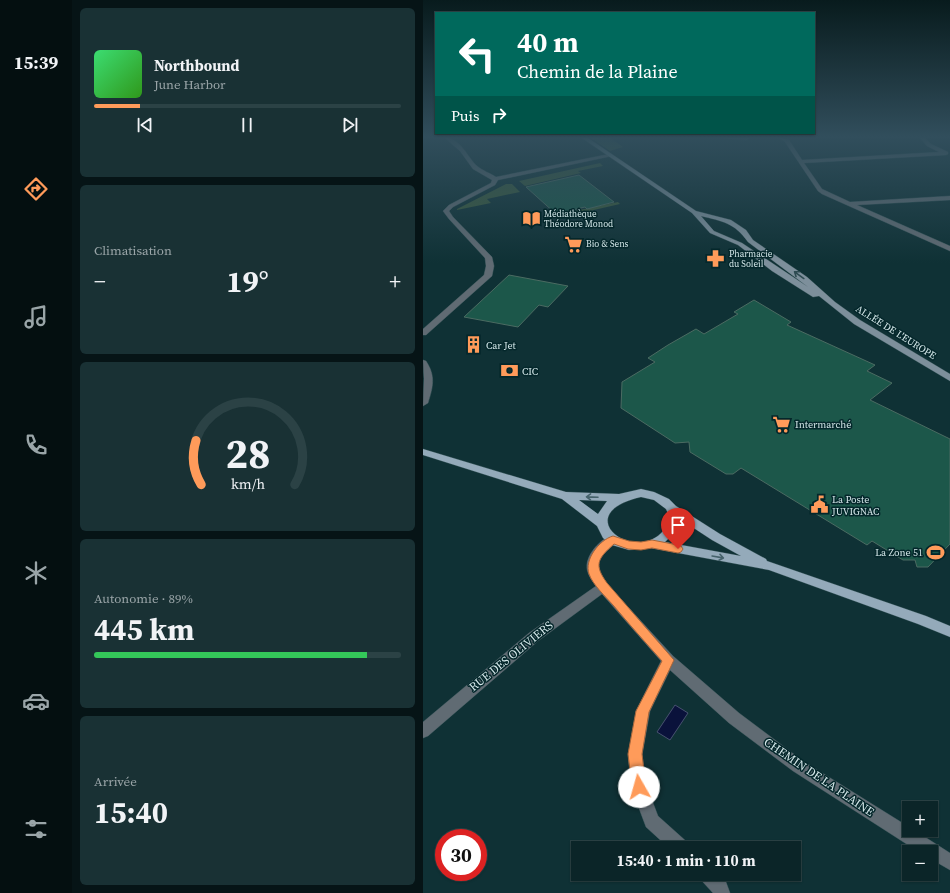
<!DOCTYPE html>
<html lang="fr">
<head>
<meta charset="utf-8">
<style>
	body { margin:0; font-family:"Source Serif 4",serif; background:#193134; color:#f1f3f6; height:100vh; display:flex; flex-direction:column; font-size:15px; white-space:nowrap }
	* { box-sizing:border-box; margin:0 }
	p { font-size:13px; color:#9aa5a8 }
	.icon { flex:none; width:22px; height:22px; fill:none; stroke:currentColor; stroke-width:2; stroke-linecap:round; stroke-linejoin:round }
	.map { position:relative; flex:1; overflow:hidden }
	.side { display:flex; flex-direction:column; gap:8px; padding:8px; background:#061416; width:351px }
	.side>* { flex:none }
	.top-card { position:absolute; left:12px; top:12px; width:380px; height:122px; border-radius:0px; box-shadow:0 1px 3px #0004,0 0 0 1px #2b4245; background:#00695c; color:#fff; overflow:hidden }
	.tools { position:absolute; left:479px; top:801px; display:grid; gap:8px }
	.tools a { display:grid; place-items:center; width:36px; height:36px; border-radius:0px; background:#0b2528; box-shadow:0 1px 3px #0004,0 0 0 1px #2b4245; font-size:20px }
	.speed { position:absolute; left:12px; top:829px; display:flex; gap:8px; font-size:20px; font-weight:700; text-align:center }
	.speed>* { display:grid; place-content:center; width:52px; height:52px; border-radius:50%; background:#0b2528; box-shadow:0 1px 3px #0004,0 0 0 1px #2b4245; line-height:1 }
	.speed .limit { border:6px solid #d22; background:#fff; color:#111 }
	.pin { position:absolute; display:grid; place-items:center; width:34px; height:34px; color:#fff; margin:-41px -17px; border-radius:50% 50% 50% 0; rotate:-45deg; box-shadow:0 0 4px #0007 }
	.pin .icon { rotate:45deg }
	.me { position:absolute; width:44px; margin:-22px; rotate:353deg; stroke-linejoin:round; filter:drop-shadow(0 0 3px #0008) }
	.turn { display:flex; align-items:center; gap:14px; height:84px; padding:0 16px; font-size:18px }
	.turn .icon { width:52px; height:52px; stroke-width:2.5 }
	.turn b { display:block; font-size:28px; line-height:34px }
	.then { display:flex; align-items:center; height:38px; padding:0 16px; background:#0003; gap:8px; font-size:15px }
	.big { font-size:30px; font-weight:700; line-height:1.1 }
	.side .tile { flex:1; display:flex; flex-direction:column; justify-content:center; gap:6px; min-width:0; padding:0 14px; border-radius:6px; background:#193134 }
	.side .dial { align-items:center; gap:0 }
	.dial svg { height:104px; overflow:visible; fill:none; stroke:#2b4245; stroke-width:7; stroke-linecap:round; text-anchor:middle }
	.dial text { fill:#f1f3f6; stroke:none }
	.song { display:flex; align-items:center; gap:12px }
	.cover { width:48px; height:48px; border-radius:6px; background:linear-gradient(135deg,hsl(140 70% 55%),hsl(110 70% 35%)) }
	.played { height:4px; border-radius:2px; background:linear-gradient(90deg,#ff9b5a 15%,#2b4245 15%) }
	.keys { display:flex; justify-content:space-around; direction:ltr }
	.heat { display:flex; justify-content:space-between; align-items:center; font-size:22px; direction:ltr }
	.charge { height:6px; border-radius:3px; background:linear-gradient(90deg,#34c759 89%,#2b4245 0) }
	.trip { position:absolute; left:148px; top:841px; width:230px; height:40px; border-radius:0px; background:#0b2528; box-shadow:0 1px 3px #0004,0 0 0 1px #2b4245; font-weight:700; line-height:40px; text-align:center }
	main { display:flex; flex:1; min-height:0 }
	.dock { display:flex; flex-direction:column; width:72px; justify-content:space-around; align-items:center; background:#040f10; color:#9aa5a8 }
	.dock .icon { width:28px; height:28px }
	.dock .active { color:#ff9b5a }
	.dock b { font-size:18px; color:#f1f3f6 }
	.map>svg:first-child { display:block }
	.green { fill:#3a593b }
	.water { fill:#0a123b; stroke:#47526f }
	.building { fill:#1c574a; stroke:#4b6b62 }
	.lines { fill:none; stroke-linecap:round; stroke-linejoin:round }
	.street-casing { stroke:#2f4e52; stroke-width:1 }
	.secondary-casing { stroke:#2f4e52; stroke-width:1 }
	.primary-casing { stroke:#2f4e52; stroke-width:1 }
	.street { fill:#606b73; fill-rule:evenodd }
	.secondary { fill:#7d8f9b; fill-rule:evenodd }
	.primary { fill:#94aaba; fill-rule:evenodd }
	.oneway { stroke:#2e4b52 }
	.oneway2 { stroke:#45626b }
	.route { fill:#ff9b5a; stroke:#a6653a }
	.labels { text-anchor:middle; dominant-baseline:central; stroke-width:3; stroke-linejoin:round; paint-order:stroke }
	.far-poi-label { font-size:9px; fill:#d4e7e9; stroke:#04272b; text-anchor:start }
	.street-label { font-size:10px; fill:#d4e7e9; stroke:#04272b }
	.poi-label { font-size:10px; fill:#d4e7e9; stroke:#04272b; text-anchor:start }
	.near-street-label { font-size:12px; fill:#d4e7e9; stroke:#04272b }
</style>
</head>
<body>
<main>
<nav class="dock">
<b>15:39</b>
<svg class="icon active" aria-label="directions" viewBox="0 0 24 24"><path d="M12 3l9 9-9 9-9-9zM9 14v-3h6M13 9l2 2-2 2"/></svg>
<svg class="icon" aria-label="music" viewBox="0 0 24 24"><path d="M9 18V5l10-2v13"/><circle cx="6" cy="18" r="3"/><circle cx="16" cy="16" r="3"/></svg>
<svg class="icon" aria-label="phone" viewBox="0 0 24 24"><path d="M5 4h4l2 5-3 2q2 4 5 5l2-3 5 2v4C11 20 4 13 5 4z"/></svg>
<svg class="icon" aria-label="climate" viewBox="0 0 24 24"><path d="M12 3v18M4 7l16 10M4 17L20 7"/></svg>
<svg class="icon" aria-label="car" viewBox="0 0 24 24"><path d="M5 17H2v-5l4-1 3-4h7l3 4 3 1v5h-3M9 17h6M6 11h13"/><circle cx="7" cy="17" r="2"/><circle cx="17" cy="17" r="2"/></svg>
<svg class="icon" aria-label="filters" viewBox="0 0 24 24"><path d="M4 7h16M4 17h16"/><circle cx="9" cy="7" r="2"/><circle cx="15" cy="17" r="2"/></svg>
</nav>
<section class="side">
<div class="tile">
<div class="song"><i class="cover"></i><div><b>Northbound</b><p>June Harbor</p></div></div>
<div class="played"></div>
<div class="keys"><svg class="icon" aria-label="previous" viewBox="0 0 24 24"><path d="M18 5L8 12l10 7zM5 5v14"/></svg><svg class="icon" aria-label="pause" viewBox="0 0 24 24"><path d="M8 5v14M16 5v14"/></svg><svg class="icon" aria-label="next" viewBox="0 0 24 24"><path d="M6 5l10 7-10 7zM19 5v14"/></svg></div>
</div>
<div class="tile"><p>Climatisation</p>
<div class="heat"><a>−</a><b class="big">19°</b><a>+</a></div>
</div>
<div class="tile dial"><svg viewBox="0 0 100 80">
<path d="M14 69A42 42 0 1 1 86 69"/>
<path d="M14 69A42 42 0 0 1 10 35" stroke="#ff9b5a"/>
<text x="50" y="56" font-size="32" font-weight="700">28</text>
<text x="50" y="72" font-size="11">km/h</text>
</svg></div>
<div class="tile"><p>Autonomie · 89%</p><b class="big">445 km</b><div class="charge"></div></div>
<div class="tile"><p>Arrivée</p><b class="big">15:40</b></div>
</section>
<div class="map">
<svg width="527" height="893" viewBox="0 0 527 893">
	<rect width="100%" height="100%" fill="#0f3135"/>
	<!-- green -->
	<g class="green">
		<polygon points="168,138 187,138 200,147 187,151"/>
		<polygon points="177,163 180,166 155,171 158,173 102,186 96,181"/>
		<polygon points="83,184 89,184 97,192 64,199 68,203 34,210 34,209"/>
		<polygon points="195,202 197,204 136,218 132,215"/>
	</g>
	<!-- water -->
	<polygon class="water" points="252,705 265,713 247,740 234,732"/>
	<!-- building -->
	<g class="building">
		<polygon points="156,175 191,202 164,209 162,207 133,214 103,187"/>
		<polygon points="86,275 145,286 125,307 116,305 95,327 41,317"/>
		<polygon points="331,300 368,322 364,325 452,365 444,371 469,383 447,400 527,439 527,544 505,567 494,567 492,560 480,560 449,541 444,545 318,468 310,474 303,474 267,452 266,442 252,443 198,408 199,382 232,362 225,358 245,345 273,329 281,334 315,314 311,312"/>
	</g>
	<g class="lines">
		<defs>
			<g id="street">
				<path d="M22,138C38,138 44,157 54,166C60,171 67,173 73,177L186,154L189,156L75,180L72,185L30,207L26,211L30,217L69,257L71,266L69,276L3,335H0V329L61,275L63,266L62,258L26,219L20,211L26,205L68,183L69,180L50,169L37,151Z"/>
				<polygon points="301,138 326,138 324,140"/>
				<polygon points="356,138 366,140 379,160 516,152 504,146 497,138 502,138 508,144 525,152 525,154 523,155 381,163 399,189 427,202 527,196 527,200 434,205 527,246 527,251 399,194 395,191 362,142"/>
				<path d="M0,360L3,361C13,376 10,387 5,403L0,406L1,379Z"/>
				<path d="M190,535L194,536L196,539C194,543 190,545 187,548C171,562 174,568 184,584L250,656L316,713L380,761L486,827V830H491L527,853V870L508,859V852H496L370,771L306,723L247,670L227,711L219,755L224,787L235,816L264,842L266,848H246L223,827L208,787L205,755L213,711L238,661L179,594L115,641L5,736L0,738V722L106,633L173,586C169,581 165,575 164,569C162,555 178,538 190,535Z"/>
				<polygon points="276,874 295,874 303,882 307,893 290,893 278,880"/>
			</g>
			<path id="secondary" d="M159,138H165L273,211L308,220L323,230L330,240L384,277L412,302L437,320L527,374V381L431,324L396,296L390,297L349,271L315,245L287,233L269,213ZM278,216C299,221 312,223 325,242L385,287L319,243L291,231Z"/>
			<path id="primary" d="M0,449L143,492L196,494L218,489L231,492L246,499L253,506L297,534L343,559L344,561L503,616L527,626V637L495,624L346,570L228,548L206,550L189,545L180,538L174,526L139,499L0,455ZM218,497L231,500L243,509C247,517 246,523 241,530C212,566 144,514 218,497ZM156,500L184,501L175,514ZM257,519L289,540L318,556L242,542L253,531Z"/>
		</defs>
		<!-- street casing -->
		<use href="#street" class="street-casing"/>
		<!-- secondary casing -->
		<use href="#secondary" class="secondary-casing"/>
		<!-- primary casing -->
		<use href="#primary" class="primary-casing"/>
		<!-- street -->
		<use href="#street" class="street"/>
		<!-- secondary -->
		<use href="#secondary" class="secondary"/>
		<!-- primary -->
		<use href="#primary" class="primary"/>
	</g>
	<!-- one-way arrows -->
	<defs><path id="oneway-shaft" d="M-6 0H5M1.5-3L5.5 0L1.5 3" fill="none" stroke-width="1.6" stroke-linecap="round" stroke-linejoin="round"/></defs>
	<use class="oneway" href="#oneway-shaft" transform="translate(376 275) rotate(-144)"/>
	<g class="oneway2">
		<use href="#oneway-shaft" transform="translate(169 497) rotate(-178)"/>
		<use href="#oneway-shaft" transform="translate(295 557) rotate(10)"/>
	</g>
	<!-- sky -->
	<linearGradient id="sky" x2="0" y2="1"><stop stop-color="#081b1d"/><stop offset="0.52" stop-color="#314e5c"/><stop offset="1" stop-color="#314e5c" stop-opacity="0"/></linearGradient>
	<rect width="527" height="263" fill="url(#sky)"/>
	<!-- route -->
	<path class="route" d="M190,536L206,541L218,542L229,540L255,545L258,546L260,549L258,552L255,553L229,548L218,550L205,549L191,544C174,559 171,565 184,583L251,660L226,712L219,754L223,787L221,792L216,794L211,792L209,787L205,754L213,711L239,661C222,642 206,624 190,605C182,596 170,585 166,574C161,560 176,540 190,536Z"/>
	<!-- icons -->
	<defs>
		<symbol id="library-bare" viewBox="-9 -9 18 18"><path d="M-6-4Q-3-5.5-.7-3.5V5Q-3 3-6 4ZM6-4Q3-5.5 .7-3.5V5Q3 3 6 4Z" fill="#ff9b5a" stroke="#04272b" stroke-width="2.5" paint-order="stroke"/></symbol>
		<symbol id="supermarket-bare" viewBox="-9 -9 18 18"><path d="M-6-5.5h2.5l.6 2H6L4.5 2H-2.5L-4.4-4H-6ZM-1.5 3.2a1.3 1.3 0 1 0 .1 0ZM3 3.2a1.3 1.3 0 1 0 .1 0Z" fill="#ff9b5a" stroke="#04272b" stroke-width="2.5" paint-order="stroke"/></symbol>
		<symbol id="pharmacy-bare" viewBox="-9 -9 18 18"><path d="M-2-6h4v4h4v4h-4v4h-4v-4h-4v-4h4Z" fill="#ff9b5a" stroke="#04272b" stroke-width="2.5" paint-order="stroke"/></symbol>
		<symbol id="building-bare" viewBox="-9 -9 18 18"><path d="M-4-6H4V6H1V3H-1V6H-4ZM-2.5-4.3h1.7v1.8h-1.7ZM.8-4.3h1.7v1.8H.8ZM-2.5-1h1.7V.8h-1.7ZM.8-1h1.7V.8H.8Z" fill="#ff9b5a" stroke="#04272b" stroke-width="2.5" paint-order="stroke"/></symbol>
		<symbol id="bank-bare" viewBox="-9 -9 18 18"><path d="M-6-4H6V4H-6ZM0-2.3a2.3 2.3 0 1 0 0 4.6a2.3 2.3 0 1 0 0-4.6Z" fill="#ff9b5a" stroke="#04272b" stroke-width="2.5" paint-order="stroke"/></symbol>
		<symbol id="civic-bare" viewBox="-9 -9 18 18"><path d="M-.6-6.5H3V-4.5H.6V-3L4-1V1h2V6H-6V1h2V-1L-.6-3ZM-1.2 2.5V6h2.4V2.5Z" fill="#ff9b5a" stroke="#04272b" stroke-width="2.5" paint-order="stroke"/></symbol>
		<symbol id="stadium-bare" viewBox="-9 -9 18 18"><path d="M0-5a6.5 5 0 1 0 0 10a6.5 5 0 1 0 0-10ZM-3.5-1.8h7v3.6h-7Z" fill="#ff9b5a" stroke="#04272b" stroke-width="2.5" paint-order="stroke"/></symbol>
	</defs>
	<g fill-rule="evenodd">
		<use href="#library-bare" x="96" y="206" width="25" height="25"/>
		<use href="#supermarket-bare" x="138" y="232" width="25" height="25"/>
		<use href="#pharmacy-bare" x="280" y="246" width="25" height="25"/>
		<use href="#building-bare" x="38" y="332" width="25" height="25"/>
		<use href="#bank-bare" x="74" y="358" width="25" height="25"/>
		<use href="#supermarket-bare" x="346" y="412" width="25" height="25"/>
		<use href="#civic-bare" x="384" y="492" width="25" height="25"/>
		<use href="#stadium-bare" x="500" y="540" width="25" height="25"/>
	</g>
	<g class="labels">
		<!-- far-poi labels -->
		<g class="far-poi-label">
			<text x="121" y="214">Médiathèque<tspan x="121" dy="10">Théodore Monod</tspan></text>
			<text x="163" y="244">Bio &amp; Sens</text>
			<text x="306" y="254">Pharmacie<tspan x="306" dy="10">du Soleil</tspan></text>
		</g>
		<!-- street labels -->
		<g class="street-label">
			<text transform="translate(473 332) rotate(32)">ALLÉE DE L'EUROPE</text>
		</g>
		<!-- poi labels -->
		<g class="poi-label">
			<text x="63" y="345">Car Jet</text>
			<text x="99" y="371">CIC</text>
			<text x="372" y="424">Intermarché</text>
			<text x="409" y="499">La Poste<tspan x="409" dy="12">JUVIGNAC</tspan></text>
			<text x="500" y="552" text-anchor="end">La Zone 51</text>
		</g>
		<!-- near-street labels -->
		<g class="near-street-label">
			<text transform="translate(88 656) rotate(-39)">RUE DES OLIVIERS</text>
			<text transform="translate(396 777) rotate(34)">CHEMIN DE LA PLAINE</text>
		</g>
	</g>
</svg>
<div class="tools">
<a>+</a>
<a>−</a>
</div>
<div class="speed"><div class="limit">30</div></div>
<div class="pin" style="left:255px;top:549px;background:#d93025"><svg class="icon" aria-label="arrive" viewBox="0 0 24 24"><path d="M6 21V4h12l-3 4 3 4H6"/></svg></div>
<svg class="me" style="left:216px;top:787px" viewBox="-20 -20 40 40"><circle r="19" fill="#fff"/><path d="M0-13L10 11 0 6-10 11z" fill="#ff9b5a"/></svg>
<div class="trip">15:40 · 1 min · 110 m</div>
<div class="top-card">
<div class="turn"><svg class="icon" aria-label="left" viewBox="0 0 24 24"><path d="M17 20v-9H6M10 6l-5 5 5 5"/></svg><div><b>40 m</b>Chemin de la Plaine</div></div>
<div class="then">Puis<svg class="icon" aria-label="right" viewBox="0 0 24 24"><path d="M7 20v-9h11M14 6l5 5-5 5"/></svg></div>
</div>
</div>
</main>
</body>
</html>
